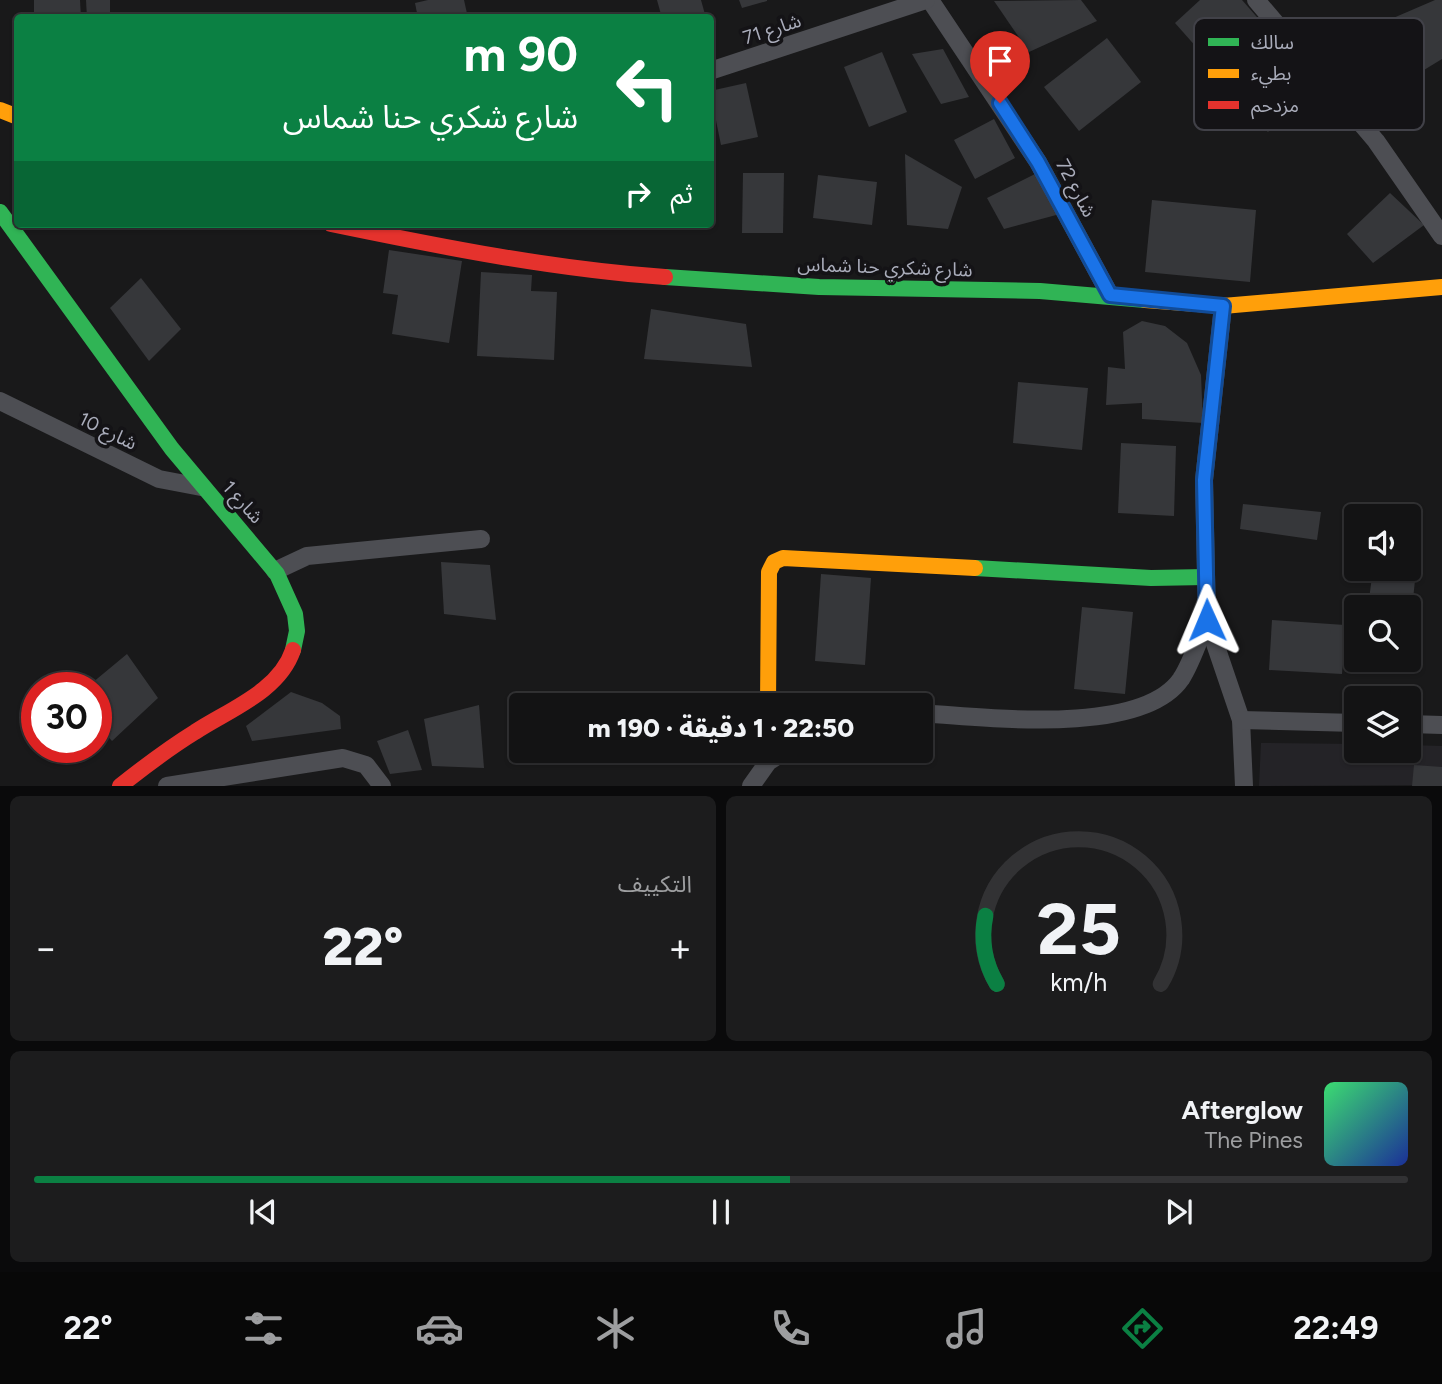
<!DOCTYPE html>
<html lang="ar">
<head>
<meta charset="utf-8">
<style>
	body { margin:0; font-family:Figtree,"Noto Sans Arabic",sans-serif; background:#1c1c1d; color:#f1f3f6; direction:rtl; height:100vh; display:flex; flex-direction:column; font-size:26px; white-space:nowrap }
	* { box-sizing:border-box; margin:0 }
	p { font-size:23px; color:#9d9ea0 }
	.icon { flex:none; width:38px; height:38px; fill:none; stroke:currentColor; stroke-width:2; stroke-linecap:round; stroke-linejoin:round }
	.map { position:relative; height:786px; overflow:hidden; direction:ltr }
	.panel { display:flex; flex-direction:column; gap:10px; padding:10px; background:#0a0a0b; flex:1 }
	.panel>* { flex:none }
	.guide { position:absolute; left:14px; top:14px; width:700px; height:214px; border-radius:7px; box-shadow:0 2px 5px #0004,0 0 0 2px #323234; direction:rtl; background:#0b8043; color:#fff; overflow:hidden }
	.tools { position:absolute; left:1344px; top:504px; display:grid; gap:14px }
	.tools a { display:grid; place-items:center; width:77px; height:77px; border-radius:7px; background:#131314; box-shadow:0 2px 5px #0004,0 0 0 2px #323234; font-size:35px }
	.speed { position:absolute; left:21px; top:672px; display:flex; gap:14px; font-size:35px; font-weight:700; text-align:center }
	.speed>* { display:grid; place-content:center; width:91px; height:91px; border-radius:50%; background:#131314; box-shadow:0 2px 5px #0004,0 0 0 2px #323234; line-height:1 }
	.speed .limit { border:10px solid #d22; background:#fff; color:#111 }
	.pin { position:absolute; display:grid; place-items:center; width:60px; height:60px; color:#fff; margin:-72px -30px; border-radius:50% 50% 50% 0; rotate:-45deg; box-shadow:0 0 7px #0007 }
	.pin .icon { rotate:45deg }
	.me { position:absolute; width:77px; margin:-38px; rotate:359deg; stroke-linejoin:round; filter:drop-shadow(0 0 5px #0008) }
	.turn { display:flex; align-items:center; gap:24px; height:147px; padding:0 21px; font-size:32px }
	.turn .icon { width:91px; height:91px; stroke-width:2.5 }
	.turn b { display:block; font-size:49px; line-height:60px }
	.then { display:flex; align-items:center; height:66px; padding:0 21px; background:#0003; gap:14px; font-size:26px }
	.big { font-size:52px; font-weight:800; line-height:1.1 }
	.panel .tile { flex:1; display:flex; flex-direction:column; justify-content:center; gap:10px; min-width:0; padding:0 24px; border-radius:10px; background:#1c1c1d }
	.panel .dial { align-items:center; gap:0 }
	.dial svg { height:182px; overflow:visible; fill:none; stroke:#323234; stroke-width:7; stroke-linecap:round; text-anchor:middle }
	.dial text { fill:#f1f3f6; stroke:none }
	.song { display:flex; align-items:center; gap:21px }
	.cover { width:84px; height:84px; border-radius:10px; background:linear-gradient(135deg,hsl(140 70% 55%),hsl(230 70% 35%)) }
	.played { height:7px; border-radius:4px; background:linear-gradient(90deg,#0b8043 55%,#323234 55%) }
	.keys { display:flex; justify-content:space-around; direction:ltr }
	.heat { display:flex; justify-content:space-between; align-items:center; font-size:38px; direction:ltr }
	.panel .tiles { flex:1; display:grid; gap:10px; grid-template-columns:1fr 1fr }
	.tile:last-child { grid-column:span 2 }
	.trip { position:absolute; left:509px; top:693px; width:424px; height:70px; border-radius:7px; background:#131314; box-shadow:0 2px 5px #0004,0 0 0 2px #323234; font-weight:800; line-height:70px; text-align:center; direction:rtl }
	.tabs { display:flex; height:112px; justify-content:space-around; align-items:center; background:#080808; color:#9d9ea0 }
	.tabs .icon { width:49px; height:49px }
	.tabs .on { color:#0b8043 }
	.tabs b { font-size:32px; color:#f1f3f6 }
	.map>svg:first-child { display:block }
	.built { fill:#242327 }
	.building { fill:#36373a }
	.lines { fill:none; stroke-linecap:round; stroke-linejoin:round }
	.street { stroke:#4d4e53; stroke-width:18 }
	.fast { stroke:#30b455; stroke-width:16 }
	.slow { stroke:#ff9f0a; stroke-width:16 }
	.jam { stroke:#e5322d; stroke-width:16 }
	.route-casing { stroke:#114b97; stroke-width:18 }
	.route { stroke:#1a73e8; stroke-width:12 }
	.labels { text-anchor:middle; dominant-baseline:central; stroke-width:7; stroke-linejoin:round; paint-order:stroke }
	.street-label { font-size:19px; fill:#aaadbb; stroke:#141316 }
	.key { fill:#141316; stroke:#414148; stroke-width:2 }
	.key-label { font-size:19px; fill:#aaadbb }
</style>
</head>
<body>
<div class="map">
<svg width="1442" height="786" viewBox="0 0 1442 786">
	<rect width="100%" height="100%" fill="#19191a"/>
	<!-- built -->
	<polygon class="built" points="1261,743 1356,744 1356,751 1409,751 1409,745 1442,746 1442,785 1259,786"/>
	<!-- building -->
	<g class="building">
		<polygon points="34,0 80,0 81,18 34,18"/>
		<polygon points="86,0 110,0 110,18 87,18"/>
		<polygon points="428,0 464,0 468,18 418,18 415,3"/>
		<polygon points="657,0 701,0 706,18 662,18"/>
		<polygon points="739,0 767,0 767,1 742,8"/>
		<polygon points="1081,0 1097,21 1029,52 994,1"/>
		<polygon points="1200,0 1242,0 1263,24 1214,67 1175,23"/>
		<polygon points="1435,0 1442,0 1442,59 1401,84 1377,25"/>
		<polygon points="1107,38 1141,82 1079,131 1044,87"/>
		<polygon points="943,49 969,97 941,104 912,54"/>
		<polygon points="1275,49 1313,84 1268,132 1230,97"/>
		<polygon points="882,52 907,112 869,127 844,67"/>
		<polygon points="746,83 758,137 721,145 710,91"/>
		<polygon points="994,119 1015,158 975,179 954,140"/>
		<polygon points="905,154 962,187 948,229 907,225"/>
		<polygon points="1039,172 1060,214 1004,229 987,198"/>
		<polygon points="743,173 784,173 783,233 742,233"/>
		<polygon points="818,175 877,182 872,225 813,218"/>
		<rect x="710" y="181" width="4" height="39"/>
		<polygon points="1390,193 1424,225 1373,263 1347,234"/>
		<polygon points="1152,200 1256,210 1250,282 1145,272"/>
		<polygon points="389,250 462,261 449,343 392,334 398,295 383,293"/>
		<polygon points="481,272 532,275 531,291 557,292 554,360 477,356"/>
		<polygon points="141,278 181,329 149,361 110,308"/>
		<polygon points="651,309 746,324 752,367 644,359"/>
		<polygon points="1142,321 1165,326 1187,343 1201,375 1203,423 1142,419 1142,403 1106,405 1108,367 1125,369 1123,332"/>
		<polygon points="1018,382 1088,388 1082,450 1013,443"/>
		<polygon points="1121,443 1176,446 1174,516 1118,513"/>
		<polygon points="1243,504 1321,512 1317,540 1240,529"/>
		<polygon points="1409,522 1421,524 1411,618 1409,607 1368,607 1373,569 1409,569"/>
		<polygon points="441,562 490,565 496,620 444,614"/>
		<polygon points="821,574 871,578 865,665 815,661"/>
		<polygon points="1082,607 1133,612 1125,694 1074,689"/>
		<polygon points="1272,620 1345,625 1342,674 1269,670"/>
		<polygon points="127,654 158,698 112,741 96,723 96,688 86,688"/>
		<polygon points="291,692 322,703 340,716 341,729 252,741 246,726"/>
		<polygon points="479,705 484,768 432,766 424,719"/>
		<polygon points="408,730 422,770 390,774 377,741"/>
		<polygon points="1414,765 1442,767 1442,786 1412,786"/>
	</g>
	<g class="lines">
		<!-- street -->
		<g class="street">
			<polyline points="930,0 1038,162 1110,295"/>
			<polyline points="1256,0 1376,141 1442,236"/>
			<polyline points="710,71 926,0"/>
			<polyline points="1223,306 1204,480 1207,620 1241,720 1244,786"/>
			<polyline points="0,401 159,479 201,487"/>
			<polyline points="275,571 307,556 481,539"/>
			<path d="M920,713C983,717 1141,737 1181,679C1192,662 1199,639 1207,620"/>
			<polyline points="1241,720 1356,723"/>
			<polyline points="1409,724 1442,725"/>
			<polyline points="167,786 343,758 366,765 382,786"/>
			<polyline points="751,786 768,762 785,751"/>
		</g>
		<!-- fast -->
		<g class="fast">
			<polyline points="0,212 172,449 277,574 295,614 297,631 293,650"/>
			<polyline points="665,277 819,287 1040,291 1145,300"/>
			<polyline points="975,568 1151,578 1206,577"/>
		</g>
		<!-- slow -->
		<g class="slow">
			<polyline points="0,110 18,117"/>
			<polyline points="1145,300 1223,306 1442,287"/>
			<polyline points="768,705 769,572 774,562 783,558 975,568"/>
		</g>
		<!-- jam -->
		<g class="jam">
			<path d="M331,224C442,247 552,269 665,277"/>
			<path d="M120,786C144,767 169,748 195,732C228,710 279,692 293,650"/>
		</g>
	</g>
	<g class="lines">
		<defs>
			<polyline id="route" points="1000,103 1038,162 1110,295 1223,306 1204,480 1207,620"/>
		</defs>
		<!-- route casing -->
		<use href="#route" class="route-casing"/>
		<!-- route -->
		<use href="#route" class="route"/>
	</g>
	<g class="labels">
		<!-- street labels -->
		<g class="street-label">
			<text transform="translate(772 29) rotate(-18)">شارع 71</text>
			<text transform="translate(1076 188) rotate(62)">شارع 72</text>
			<text transform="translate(885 267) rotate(2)">شارع شكري حنا شماس</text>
			<text transform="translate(108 431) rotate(26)">شارع 10</text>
			<text transform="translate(243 502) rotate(48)">شارع 1</text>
		</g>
	</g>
	<!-- legend -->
	<rect x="1194" y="18" width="230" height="112" rx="10" class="key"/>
	<rect x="1208" y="38" width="31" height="8" fill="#30b455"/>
	<rect x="1208" y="69" width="31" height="9" fill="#ff9f0a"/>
	<rect x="1208" y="101" width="31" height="8" fill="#e5322d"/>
	<g class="key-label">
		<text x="1251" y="49">سالك</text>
		<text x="1251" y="80">بطيء</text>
		<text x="1251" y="112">مزدحم</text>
	</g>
</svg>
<div class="tools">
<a><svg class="icon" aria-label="sound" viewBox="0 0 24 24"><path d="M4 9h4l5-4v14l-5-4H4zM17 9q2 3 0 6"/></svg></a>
<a><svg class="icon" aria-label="search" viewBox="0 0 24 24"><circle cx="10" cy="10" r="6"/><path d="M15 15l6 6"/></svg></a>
<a><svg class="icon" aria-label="layers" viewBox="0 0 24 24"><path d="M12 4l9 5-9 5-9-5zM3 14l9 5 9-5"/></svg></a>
</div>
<div class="speed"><div class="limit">30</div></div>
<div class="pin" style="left:1000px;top:103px;background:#d93025"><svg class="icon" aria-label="arrive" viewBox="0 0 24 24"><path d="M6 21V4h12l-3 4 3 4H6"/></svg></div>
<svg class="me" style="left:1207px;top:620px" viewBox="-20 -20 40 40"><path d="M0-17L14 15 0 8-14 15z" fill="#1a73e8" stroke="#fff" stroke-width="4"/></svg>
<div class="trip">22:50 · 1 دقيقة · 190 m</div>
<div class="guide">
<div class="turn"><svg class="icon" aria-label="left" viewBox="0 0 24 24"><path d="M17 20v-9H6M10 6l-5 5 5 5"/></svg><div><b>90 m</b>شارع شكري حنا شماس</div></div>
<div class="then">ثم<svg class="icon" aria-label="right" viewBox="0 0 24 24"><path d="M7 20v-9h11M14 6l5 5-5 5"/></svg></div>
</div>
</div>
<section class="panel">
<div class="tiles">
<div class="tile dial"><svg viewBox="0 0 100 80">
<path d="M14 69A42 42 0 1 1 86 69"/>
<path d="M14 69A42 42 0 0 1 9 39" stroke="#0b8043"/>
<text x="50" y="56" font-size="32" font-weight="700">25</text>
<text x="50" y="72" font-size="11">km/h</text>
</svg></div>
<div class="tile"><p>التكييف</p>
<div class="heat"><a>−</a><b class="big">22°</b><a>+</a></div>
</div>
<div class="tile">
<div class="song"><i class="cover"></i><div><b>Afterglow</b><p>The Pines</p></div></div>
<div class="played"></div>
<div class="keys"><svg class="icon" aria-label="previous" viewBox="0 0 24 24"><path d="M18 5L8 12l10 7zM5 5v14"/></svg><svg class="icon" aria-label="pause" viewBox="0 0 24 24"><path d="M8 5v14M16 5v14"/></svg><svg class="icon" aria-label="next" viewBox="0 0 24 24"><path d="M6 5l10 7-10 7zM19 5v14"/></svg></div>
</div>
</div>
</section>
<nav class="tabs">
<b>22:49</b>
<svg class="icon on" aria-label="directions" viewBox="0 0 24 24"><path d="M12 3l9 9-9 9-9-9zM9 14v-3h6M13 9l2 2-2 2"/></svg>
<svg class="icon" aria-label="music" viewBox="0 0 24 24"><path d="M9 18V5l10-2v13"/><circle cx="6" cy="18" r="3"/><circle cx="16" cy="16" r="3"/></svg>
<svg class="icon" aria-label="phone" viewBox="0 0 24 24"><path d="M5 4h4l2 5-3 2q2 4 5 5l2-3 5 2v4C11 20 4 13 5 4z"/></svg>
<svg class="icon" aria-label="climate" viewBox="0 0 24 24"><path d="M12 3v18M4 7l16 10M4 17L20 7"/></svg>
<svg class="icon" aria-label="car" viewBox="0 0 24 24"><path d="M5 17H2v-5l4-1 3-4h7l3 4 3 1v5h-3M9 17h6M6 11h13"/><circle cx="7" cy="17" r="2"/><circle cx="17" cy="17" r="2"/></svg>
<svg class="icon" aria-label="filters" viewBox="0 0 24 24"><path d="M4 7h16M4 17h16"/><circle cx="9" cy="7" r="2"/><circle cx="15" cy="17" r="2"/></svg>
<b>22°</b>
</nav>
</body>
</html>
